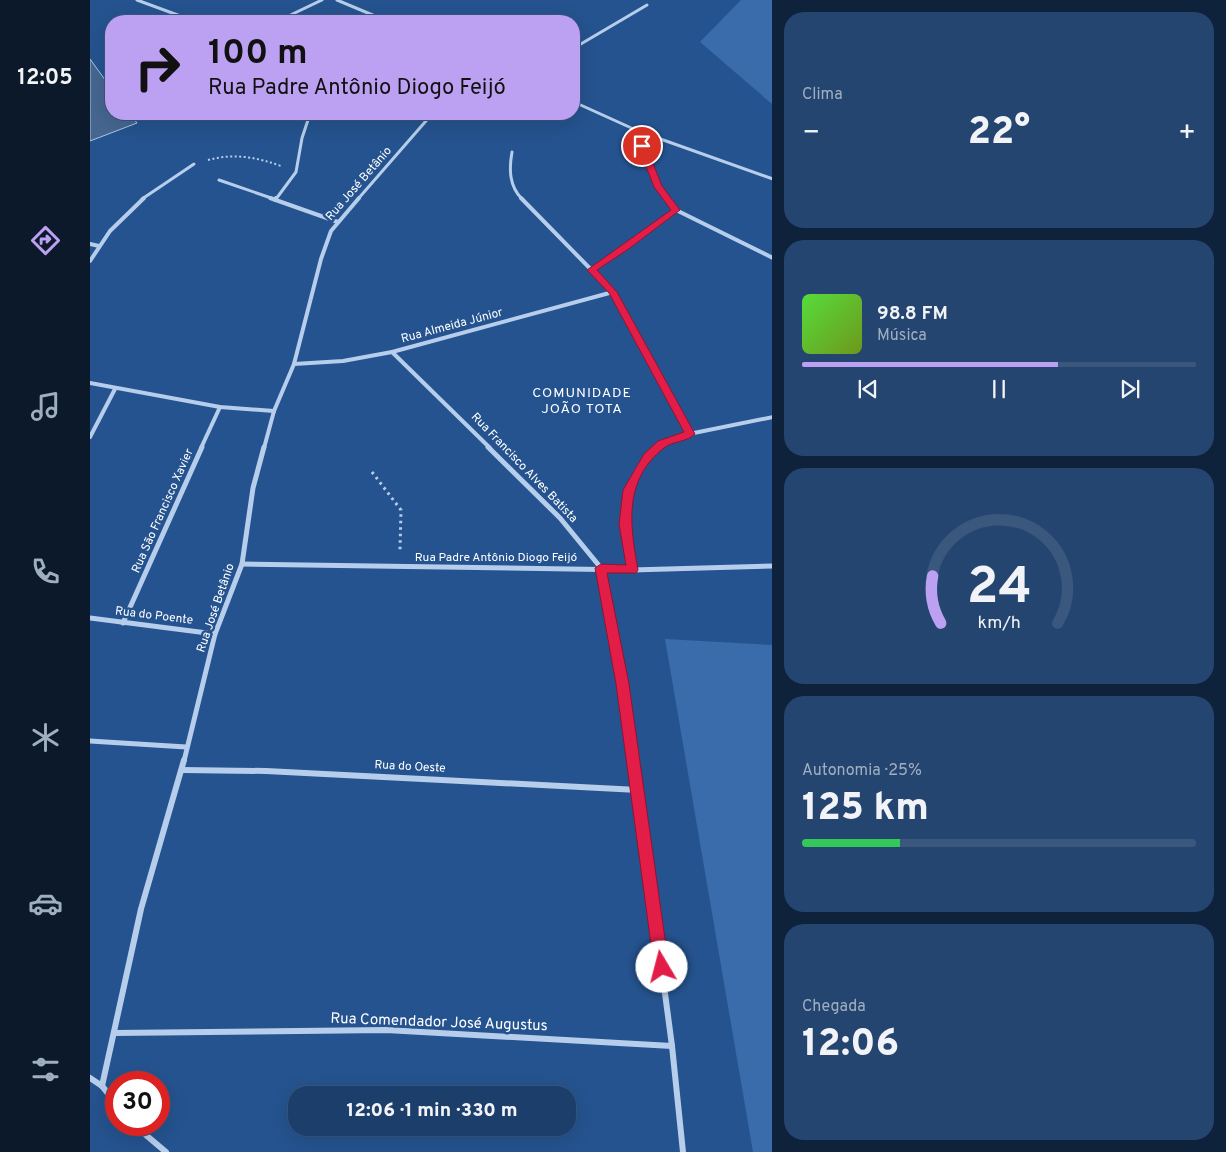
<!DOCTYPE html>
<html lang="pt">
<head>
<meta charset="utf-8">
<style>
	body { margin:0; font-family:Overpass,sans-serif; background:#254571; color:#f1f3f6; height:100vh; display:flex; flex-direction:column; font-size:19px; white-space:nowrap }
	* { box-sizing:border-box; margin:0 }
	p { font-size:16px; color:#a0aec1 }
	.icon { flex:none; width:28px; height:28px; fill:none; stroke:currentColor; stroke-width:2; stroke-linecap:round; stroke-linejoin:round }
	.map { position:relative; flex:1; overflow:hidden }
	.details { display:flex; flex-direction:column; gap:12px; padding:12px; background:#0f223b; width:454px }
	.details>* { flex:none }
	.guide { position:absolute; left:15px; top:15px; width:475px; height:105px; border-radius:20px; box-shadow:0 5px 20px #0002,0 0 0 1px #3a577e; background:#bca0f2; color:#111; overflow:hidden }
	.speed { position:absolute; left:15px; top:1071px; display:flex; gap:10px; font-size:25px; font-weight:700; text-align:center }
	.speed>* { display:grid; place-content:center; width:65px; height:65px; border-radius:50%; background:#1c3e6b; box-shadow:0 5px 20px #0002,0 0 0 1px #3a577e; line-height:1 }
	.speed .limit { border:8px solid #d22; background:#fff; color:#111 }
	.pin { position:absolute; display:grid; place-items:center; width:42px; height:42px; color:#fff; margin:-21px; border:2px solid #fff; border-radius:50%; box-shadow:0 1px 5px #0007 }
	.me { position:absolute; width:55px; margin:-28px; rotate:352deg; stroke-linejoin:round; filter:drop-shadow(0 0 4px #0008) }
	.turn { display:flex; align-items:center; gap:18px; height:105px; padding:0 20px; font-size:22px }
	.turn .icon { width:65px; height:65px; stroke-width:2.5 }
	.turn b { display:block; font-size:35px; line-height:42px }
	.big { font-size:38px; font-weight:800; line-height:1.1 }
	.details .card { flex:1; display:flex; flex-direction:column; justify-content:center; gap:8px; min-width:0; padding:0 18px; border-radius:20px; background:#254571 }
	.details .dial { align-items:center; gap:0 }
	.dial svg { height:130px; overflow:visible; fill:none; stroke:#3a577e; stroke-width:7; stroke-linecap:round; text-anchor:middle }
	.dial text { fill:#f1f3f6; stroke:none }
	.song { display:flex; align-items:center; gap:15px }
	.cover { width:60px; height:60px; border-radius:8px; background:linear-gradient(135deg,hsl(110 70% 55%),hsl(80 70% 35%)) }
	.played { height:5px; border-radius:2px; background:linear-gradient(90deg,#bca0f2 65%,#3a577e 65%) }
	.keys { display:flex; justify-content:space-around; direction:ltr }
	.heat { display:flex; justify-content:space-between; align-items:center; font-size:28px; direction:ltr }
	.charge { height:8px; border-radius:4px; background:linear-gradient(90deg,#34c759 25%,#3a577e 0) }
	.trip { position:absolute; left:198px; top:1086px; width:288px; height:50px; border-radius:20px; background:#1c3e6b; box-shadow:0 5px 20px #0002,0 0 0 1px #3a577e; font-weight:800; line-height:50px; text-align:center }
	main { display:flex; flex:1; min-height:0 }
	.dock { display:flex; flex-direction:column; width:90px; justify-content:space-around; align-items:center; background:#0b192b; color:#a0aec1 }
	.dock .icon { width:35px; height:35px }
	.dock .selected { color:#bca0f2 }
	.dock b { font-size:22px; color:#f1f3f6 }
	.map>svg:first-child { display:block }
	.green { fill:#3a6cab }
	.water { fill:#466690; stroke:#aac8ec }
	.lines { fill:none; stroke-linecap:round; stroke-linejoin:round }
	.path-far1 { stroke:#b6ceeb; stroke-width:2; stroke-dasharray:2 2.5; stroke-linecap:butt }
	.path { stroke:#b6ceeb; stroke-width:3; stroke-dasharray:2.5 4; stroke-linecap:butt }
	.street-far3 { stroke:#b6ceeb; stroke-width:3 }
	.street-far2 { stroke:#b6ceeb; stroke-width:4 }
	.street-far1 { stroke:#b6ceeb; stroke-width:5 }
	.street { stroke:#b6ceeb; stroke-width:6 }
	.route { fill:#e11d48; stroke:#92132f }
	.labels { text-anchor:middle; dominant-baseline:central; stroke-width:5; stroke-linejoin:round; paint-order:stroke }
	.street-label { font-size:12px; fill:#fff; stroke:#25538f }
	.neighbourhood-label { font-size:14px; letter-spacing:1px; fill:#fff; stroke:#25538f }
	.near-street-label { font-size:15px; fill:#fff; stroke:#25538f }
</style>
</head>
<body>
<main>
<nav class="dock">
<b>12:05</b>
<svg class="icon selected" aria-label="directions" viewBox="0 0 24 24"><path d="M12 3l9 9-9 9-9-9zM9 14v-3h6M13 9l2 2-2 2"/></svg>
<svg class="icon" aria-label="music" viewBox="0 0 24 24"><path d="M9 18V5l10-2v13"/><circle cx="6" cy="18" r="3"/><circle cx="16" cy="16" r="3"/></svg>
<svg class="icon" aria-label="phone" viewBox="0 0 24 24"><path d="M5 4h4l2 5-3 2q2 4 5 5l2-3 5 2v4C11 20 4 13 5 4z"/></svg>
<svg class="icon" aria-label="climate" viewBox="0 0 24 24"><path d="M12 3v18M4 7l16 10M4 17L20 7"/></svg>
<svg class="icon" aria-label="car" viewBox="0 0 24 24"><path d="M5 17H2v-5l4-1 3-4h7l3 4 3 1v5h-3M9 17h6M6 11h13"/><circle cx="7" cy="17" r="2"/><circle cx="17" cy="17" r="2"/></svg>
<svg class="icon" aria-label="filters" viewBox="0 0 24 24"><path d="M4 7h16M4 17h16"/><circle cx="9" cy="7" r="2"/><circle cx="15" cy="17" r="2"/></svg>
</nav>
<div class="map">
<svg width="683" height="1152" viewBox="0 0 683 1152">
	<rect width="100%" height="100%" fill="#25538f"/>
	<!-- green -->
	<g class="green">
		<polygon points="651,0 682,0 682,104 610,42"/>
		<polygon points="575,639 682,645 682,1152 663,1152"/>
	</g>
	<!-- water -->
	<polygon class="water" points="0,59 21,88 21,114 40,114 47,123 0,141"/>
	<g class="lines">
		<!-- path-far1 -->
		<path class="path-far1" d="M118,160C144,153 166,157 191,166"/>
		<!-- path -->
		<polyline class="path" points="282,472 311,510 310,550"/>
		<!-- street-far3 -->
		<g class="street-far3">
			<polyline points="47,0 104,21"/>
			<polyline points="247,0 297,21"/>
			<polyline points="188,21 232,0"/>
			<polyline points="484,48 557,5"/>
			<polyline points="484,102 548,131 683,179"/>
			<path d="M548,131C555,156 561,179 578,199"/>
			<path d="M422,152C419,169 419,186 432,199"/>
			<polyline points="129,180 184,199"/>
			<polyline points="52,199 104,164"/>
			<polyline points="186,199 206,172 212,138 220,114"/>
			<polyline points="268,199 342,114"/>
		</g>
		<!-- street-far2 -->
		<g class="street-far2">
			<polyline points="180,198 248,222"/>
			<polyline points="431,198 523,292 600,434"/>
			<polyline points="577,198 586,210 683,258"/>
			<polyline points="185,200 186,198"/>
			<polyline points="0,244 9,246"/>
			<polyline points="0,261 20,231 54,198"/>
			<polyline points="502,270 586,210"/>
			<polyline points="302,352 400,448"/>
			<polyline points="204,364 253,361 302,352 523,292"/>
			<polyline points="0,383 130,407 184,411"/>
			<polyline points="0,437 25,389"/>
			<polyline points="111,448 130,407"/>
			<polyline points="174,448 184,411 204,364 231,259 241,231 269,198"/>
			<polyline points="566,448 594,435 683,417"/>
		</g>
		<!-- street-far1 -->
		<g class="street-far1">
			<polyline points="398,447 470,518 511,568 533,684 544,761"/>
			<polyline points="152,564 542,570 683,566"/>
			<path d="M542,570C535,526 527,480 567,447"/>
			<polyline points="0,618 125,634"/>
			<polyline points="33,623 112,447"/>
			<polyline points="0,741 96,747"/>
			<polyline points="94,761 125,634 152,564 163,488 174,447"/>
		</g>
		<!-- street -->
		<g class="street">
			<polyline points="544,760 582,1046 593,1152"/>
			<polyline points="92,770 176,771 548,790"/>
			<polyline points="24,1033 296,1030 582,1046"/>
			<polyline points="0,1078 12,1086 26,1103"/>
			<polyline points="12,1086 51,909 94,760"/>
			<polyline points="44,1125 76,1152"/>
		</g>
	</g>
	<!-- route -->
	<path class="route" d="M552,144L556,146L572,186L590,210L540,248L507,270L527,292L605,434C598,442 582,441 574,448C533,480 540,525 548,570L546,573H517L539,684L579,967L577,973L572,975L566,973L564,967L526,684L505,568L511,564L536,565L529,524L533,490L554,454L568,441L594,432L519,293L497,270L581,210L564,187L548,146Z"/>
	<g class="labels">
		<!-- street labels -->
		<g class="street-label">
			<text transform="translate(269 184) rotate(-49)">Rua José Betânio</text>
			<text transform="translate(362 326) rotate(-15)">Rua Almeida Júnior</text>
			<text transform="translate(434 468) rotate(46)">Rua Francisco Alves Batista</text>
			<text transform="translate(73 511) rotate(-66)">Rua São Francisco Xavier</text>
			<text x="406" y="558">Rua Padre Antônio Diogo Feijó</text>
			<text transform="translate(126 608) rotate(-71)">Rua José Betânio</text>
			<text transform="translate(64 616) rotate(7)">Rua do Poente</text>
			<text transform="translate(320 767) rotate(3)">Rua do Oeste</text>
		</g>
		<!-- neighbourhood labels -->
		<g class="neighbourhood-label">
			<text x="492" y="393">COMUNIDADE<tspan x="492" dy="16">JOÃO TOTA</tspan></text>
		</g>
		<!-- near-street labels -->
		<g class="near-street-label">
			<text transform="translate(349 1023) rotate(2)">Rua Comendador José Augustus</text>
		</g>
	</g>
</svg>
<div class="speed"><div class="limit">30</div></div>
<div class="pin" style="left:552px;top:146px;background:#d93025"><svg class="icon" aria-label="arrive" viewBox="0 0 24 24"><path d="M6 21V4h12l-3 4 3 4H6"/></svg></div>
<svg class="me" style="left:572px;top:967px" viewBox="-20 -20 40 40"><circle r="19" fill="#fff"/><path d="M0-13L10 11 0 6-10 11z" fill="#e11d48"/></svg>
<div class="trip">12:06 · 1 min · 330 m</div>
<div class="guide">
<div class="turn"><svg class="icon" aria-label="right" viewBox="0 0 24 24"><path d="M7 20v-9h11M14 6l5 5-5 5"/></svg><div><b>100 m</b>Rua Padre Antônio Diogo Feijó</div></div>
</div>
</div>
<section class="details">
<div class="card"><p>Clima</p>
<div class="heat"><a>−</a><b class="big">22°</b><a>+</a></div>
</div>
<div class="card">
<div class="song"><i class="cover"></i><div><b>98.8 FM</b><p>Música</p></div></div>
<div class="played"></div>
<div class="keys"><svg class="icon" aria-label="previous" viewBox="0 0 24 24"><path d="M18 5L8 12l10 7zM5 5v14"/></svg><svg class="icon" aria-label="pause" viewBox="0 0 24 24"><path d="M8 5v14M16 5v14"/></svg><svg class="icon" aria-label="next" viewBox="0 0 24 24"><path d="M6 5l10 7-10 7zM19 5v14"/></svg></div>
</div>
<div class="card dial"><svg viewBox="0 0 100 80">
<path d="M14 69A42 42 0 1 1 86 69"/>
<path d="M14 69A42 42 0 0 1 9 40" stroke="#bca0f2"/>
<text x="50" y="56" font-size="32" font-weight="700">24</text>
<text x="50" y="72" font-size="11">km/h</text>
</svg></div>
<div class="card"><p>Autonomia · 25%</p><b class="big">125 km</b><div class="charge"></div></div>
<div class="card"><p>Chegada</p><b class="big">12:06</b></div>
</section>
</main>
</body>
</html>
